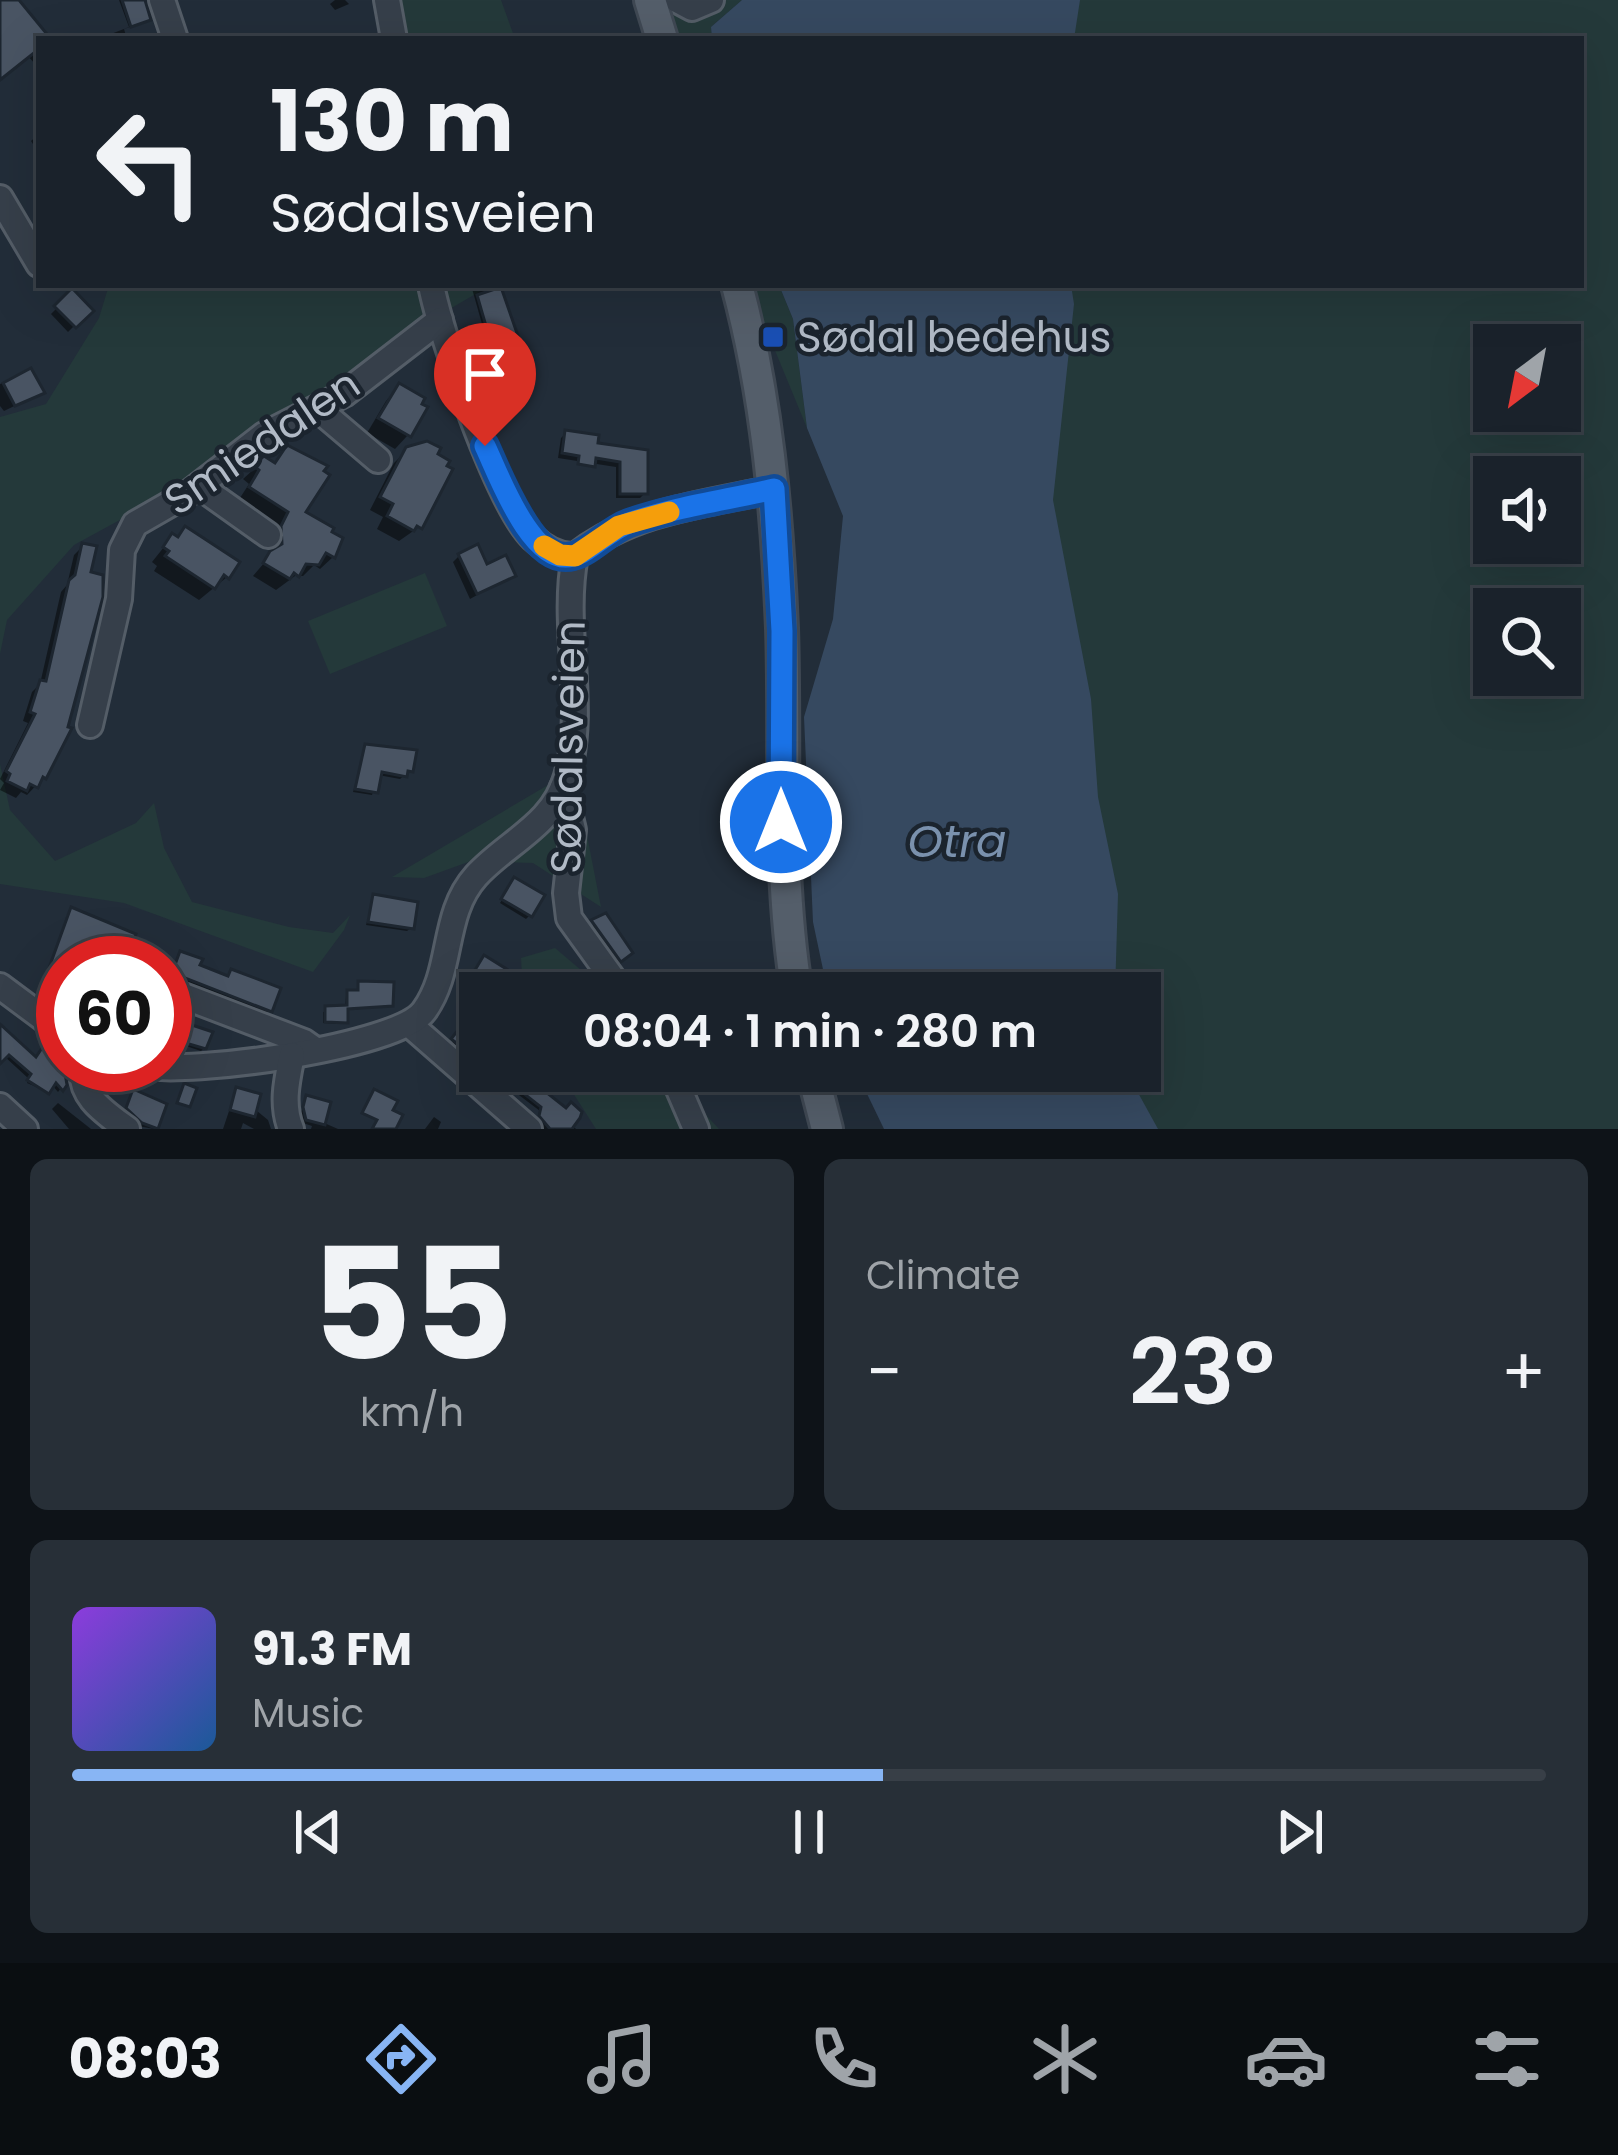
<!DOCTYPE html>
<html lang="en">
<head>
<meta charset="utf-8">
<style>
	body { margin:0; font-family:Poppins,sans-serif; background:#272f37; color:#f1f3f6; height:100vh; display:flex; flex-direction:column; font-size:45px; white-space:nowrap }
	* { box-sizing:border-box; margin:0 }
	p { font-size:39px; color:#9fa4a9 }
	.icon { flex:none; width:66px; height:66px; fill:none; stroke:currentColor; stroke-width:2; stroke-linecap:round; stroke-linejoin:round }
	.map { position:relative; height:1129px; overflow:hidden }
	.sheet { display:flex; flex-direction:column; gap:30px; padding:30px; background:#0e1318; flex:1 }
	.sheet>* { flex:none }
	.banner { position:absolute; left:36px; top:36px; width:1548px; height:252px; border-radius:0px; box-shadow:0 12px 48px #0002,0 0 0 3px #383f47; background:#1a222b; color:#f1f3f6; overflow:hidden }
	.needle { width:78px; rotate:212deg }
	.tools { position:absolute; left:1473px; top:324px; display:grid; gap:24px }
	.tools a { display:grid; place-items:center; width:108px; height:108px; border-radius:0px; background:#1a222b; box-shadow:0 12px 48px #0002,0 0 0 3px #383f47; font-size:60px }
	.speed { position:absolute; left:36px; top:936px; display:flex; gap:24px; font-size:60px; font-weight:700; text-align:center }
	.speed>* { display:grid; place-content:center; width:156px; height:156px; border-radius:50%; background:#1a222b; box-shadow:0 12px 48px #0002,0 0 0 3px #383f47; line-height:1 }
	.speed .limit { border:18px solid #d22; background:#fff; color:#111 }
	.pin { position:absolute; display:grid; place-items:center; width:102px; height:102px; color:#fff; margin:-123px -51px; border-radius:50% 50% 50% 0; rotate:-45deg; box-shadow:0 0 12px #0007 }
	.pin .icon { rotate:45deg }
	.me { position:absolute; width:132px; margin:-66px; rotate:0deg; stroke-linejoin:round; filter:drop-shadow(0 0 9px #0008) }
	.turn { display:flex; align-items:center; gap:42px; height:252px; padding:0 36px; font-size:54px }
	.turn .icon { width:156px; height:156px; stroke-width:2.5 }
	.turn b { display:block; font-size:84px; line-height:102px }
	.big { font-size:90px; font-weight:600; line-height:1.1 }
	.sheet .widget { flex:1; display:flex; flex-direction:column; justify-content:center; gap:18px; min-width:0; padding:0 42px; border-radius:18px; background:#272f37 }
	.sheet .dial { align-items:center; gap:0 }
	.dial b { font-size:156px; line-height:1 }
	.song { display:flex; align-items:center; gap:36px }
	.cover { width:144px; height:144px; border-radius:18px; background:linear-gradient(135deg,hsl(270 70% 55%),hsl(210 70% 35%)) }
	.played { height:12px; border-radius:6px; background:linear-gradient(90deg,#88b5f4 55%,#383f47 55%) }
	.keys { display:flex; justify-content:space-around; direction:ltr }
	.heat { display:flex; justify-content:space-between; align-items:center; font-size:66px; direction:ltr }
	.sheet .tiles { flex:1; display:grid; gap:30px; grid-template-columns:1fr 1fr }
	.widget:last-child { grid-column:span 2 }
	.trip { position:absolute; left:459px; top:972px; width:702px; height:120px; border-radius:0px; background:#1a222b; box-shadow:0 12px 48px #0002,0 0 0 3px #383f47; font-weight:600; line-height:120px; text-align:center }
	.dock { display:flex; height:192px; justify-content:space-around; align-items:center; background:#0a0e11; color:#9fa4a9 }
	.dock .icon { width:84px; height:84px }
	.dock .on { color:#88b5f4 }
	.dock b { font-size:54px; color:#f1f3f6 }
	.map>svg:first-child { display:block }
	.green { fill:#24393a; fill-rule:evenodd }
	.water { fill:#364960 }
	.shadow { fill:#0007 }
	.building { fill:#495463; stroke:#1d2630; stroke-width:3 }
	.lines { fill:none; stroke-linecap:round; stroke-linejoin:round }
	.minor-casing { stroke:#545d67; stroke-width:30 }
	.major-casing { stroke:#3f4853; stroke-width:36 }
	.minor { stroke:#363f4a; stroke-width:24 }
	.major { stroke:#545e6a; stroke-width:30 }
	.route-casing { stroke:#114b97; stroke-width:30 }
	.route { stroke:#1a73e8; stroke-width:21 }
	.slow { stroke:#f59e0b; stroke-width:21 }
	.transit-dot { fill:#1a4fb4; stroke:#1b242e; stroke-width:4.5 }
	.labels { text-anchor:middle; dominant-baseline:central; stroke-width:9; stroke-linejoin:round; paint-order:stroke }
	.poi-label { font-size:42px; fill:#b1bac6; stroke:#1b242e; text-anchor:start }
	.street-label { font-size:42px; fill:#b1bac6; stroke:#1b242e }
	.water-label { font-size:45px; font-style:italic; fill:#7a91ad; stroke:#1b242e }
</style>
</head>
<body>
<div class="map">
<svg width="1618" height="1129" viewBox="0 0 1618 1129">
	<rect width="100%" height="100%" fill="#222d39"/>
	<!-- green -->
	<g class="green">
		<polygon points="381,0 501,0 515,39 388,39"/>
		<polygon points="651,0 742,0 711,27 712,39 663,39"/>
		<path d="M936,0H1618V1129H1054L1048,1071H1140V993H1040L966,285H1581V39H940ZM1494,345H1560V411H1494ZM1494,477H1560V543H1494ZM1494,609H1560V675H1494Z"/>
		<polygon points="109,285 491,285 417,328 250,449 74,545 7,620 0,654 0,417 46,404 99,318"/>
		<polygon points="748,285 779,285 793,319 807,428"/>
		<polygon points="425,573 447,626 330,674 308,621"/>
		<polygon points="0,764 10,810 55,861 136,823 154,803 164,848 192,902 289,927 333,933 350,915 344,930 313,972 124,903 0,884"/>
		<polygon points="565,775 584,820 601,907 533,863 471,861 424,878 392,877"/>
		<polygon points="555,948 608,993 523,993 521,958"/>
		<polygon points="559,1071 679,1071 693,1101 719,1129 596,1129"/>
	</g>
	<!-- water -->
	<g class="water">
		<polygon points="742,0 1080,0 1074,39 712,39 711,27"/>
		<polygon points="779,285 1071,285 1074,304 1053,500 1091,699 1098,797 1118,894 1115,993 828,993 813,922 804,717 833,619 843,516 807,428 793,319"/>
		<polygon points="856,1071 1126,1071 1158,1129 884,1129"/>
	</g>
	<!-- shadow -->
	<g class="shadow">
		<polygon points="0,0 8,0 48,39 39,39 39,61 35,64 28,56 0,77"/>
		<polygon points="119,0 139,0 145,22 124,29 127,39 98,39 129,27"/>
		<polygon points="335,0 345,0 349,4 335,10 330,4"/>
		<polygon points="39,134 39,153 31,141"/>
		<polygon points="471,285 494,285 515,338 512,342 489,349"/>
		<polygon points="72,293 89,311 68,332 51,314"/>
		<polygon points="30,372 41,393 4,411 0,406 0,384"/>
		<polygon points="399,387 418,405 408,435 395,449 367,433 386,401"/>
		<polygon points="566,433 595,445 645,453 645,493 640,498 616,498 616,467 558,458 561,438"/>
		<polygon points="287,449 302,513 339,540 333,557 320,569 314,565 303,576 295,576 276,590 253,576 271,555 270,541 277,526 238,501 249,484 243,479 264,460 273,465"/>
		<polygon points="407,450 419,527 399,541 377,529 383,517 370,510 394,463"/>
		<polygon points="172,537 227,577 199,600 154,571 157,566 152,562"/>
		<polygon points="83,546 44,777 27,795 21,792 16,798 0,790 4,783 0,779 28,723 23,721 32,692 40,684 61,592 67,585 74,555"/>
		<polygon points="459,556 486,568 513,575 470,599 453,562"/>
		<polygon points="366,747 410,771 400,779 378,775 372,795 353,792"/>
		<polygon points="511,885 530,915 526,919 500,903"/>
		<polygon points="374,898 411,928 407,931 366,925"/>
		<polygon points="69,913 125,956 122,959 101,951 74,963 63,963 62,988 44,982"/>
		<polygon points="605,917 623,959 613,966 587,929"/>
		<polygon points="178,957 227,979 269,1010 266,1013 172,976"/>
		<polygon points="481,962 508,974 497,993 490,993 471,979"/>
		<polygon points="360,984 390,1005 345,1010 342,1024 323,1023 323,1012 345,1008 346,996 357,993"/>
		<polygon points="480,1006 480,1066 451,1044"/>
		<polygon points="165,1022 204,1048 201,1051 165,1039"/>
		<polygon points="0,1028 64,1084 58,1092 52,1085 46,1091 27,1083 29,1079 4,1056 0,1060"/>
		<polygon points="487,1071 532,1071 532,1085 576,1129 542,1129 537,1121 540,1111"/>
		<polygon points="235,1093 268,1120 271,1129 254,1129 243,1123 241,1129 223,1129"/>
		<polygon points="131,1096 156,1127 154,1129 138,1126 124,1113"/>
		<polygon points="307,1098 322,1122 338,1129 311,1129 312,1126 303,1123 300,1114"/>
		<polygon points="58,1103 91,1129 69,1129 52,1109"/>
		<polygon points="434,1117 441,1122 438,1129 425,1129"/>
	</g>
	<!-- building -->
	<g class="building">
		<polygon points="0,0 19,0 51,39 39,39 39,49 0,80"/>
		<polygon points="122,0 145,0 151,20 131,27"/>
		<polygon points="501,287 519,339 492,347 477,295"/>
		<polygon points="72,288 94,311 76,328 54,306"/>
		<polygon points="31,368 45,393 15,406 3,383"/>
		<polygon points="399,383 425,398 422,404 428,407 411,437 378,418"/>
		<polygon points="565,430 599,435 598,443 648,450 648,494 620,494 620,462 596,458 595,467 578,464 579,456 562,453"/>
		<polygon points="427,441 441,448 438,454 450,461 447,466 453,469 422,529 417,526 414,531 387,516 393,504 380,497 406,447"/>
		<polygon points="287,445 328,466 324,471 330,475 306,512 334,528 332,532 343,538 335,558 326,553 319,565 306,564 299,577 294,573 290,579 263,563 270,551 282,544 281,526 288,512 249,487 259,470 253,465 264,456 275,463"/>
		<polygon points="185,526 240,562 229,579 224,575 215,589 165,556 169,551 163,547 172,533 178,537"/>
		<polygon points="82,543 97,546 91,572 103,575 103,597 68,727 72,728 46,779 43,777 38,788 30,784 27,791 7,781 10,774 6,771 35,714 30,712 40,680 46,681 69,580 75,575"/>
		<polygon points="478,544 487,564 506,555 516,576 477,594 458,554"/>
		<polygon points="365,744 417,750 413,772 408,771 407,777 382,772 378,793 355,789"/>
		<polygon points="514,877 545,895 532,917 501,899"/>
		<polygon points="373,894 418,902 414,929 368,922"/>
		<polygon points="71,907 136,934 127,958 105,949 100,963 63,963 63,985 45,979"/>
		<polygon points="606,913 633,953 621,962 591,920"/>
		<polygon points="180,951 203,959 200,965 228,976 231,969 281,988 272,1012 172,973"/>
		<polygon points="484,955 513,973 501,992 472,975"/>
		<polygon points="662,971 675,993 647,993 642,984"/>
		<polygon points="358,981 394,982 393,1006 348,1009 348,1023 325,1022 325,1006 347,1005 347,990 358,990"/>
		<polygon points="480,1002 480,1060 451,1039"/>
		<polygon points="165,1016 213,1032 206,1049 165,1037"/>
		<polygon points="0,1024 36,1057 42,1048 63,1061 67,1085 63,1091 56,1083 49,1094 27,1080 31,1074 9,1055 0,1064"/>
		<polygon points="495,1071 547,1071 537,1085 566,1108 571,1102 582,1112 580,1118 572,1129 550,1129 539,1116 541,1107"/>
		<polygon points="184,1083 197,1088 190,1107 177,1103"/>
		<polygon points="236,1087 261,1094 255,1117 230,1110"/>
		<polygon points="133,1089 167,1104 158,1129 142,1123 126,1108"/>
		<polygon points="374,1089 398,1101 393,1110 403,1115 396,1129 372,1129 377,1120 362,1113"/>
		<polygon points="306,1095 331,1102 325,1125 306,1120 303,1107"/>
	</g>
	<g class="lines">
		<defs>
			<g id="minor">
				<polyline points="162,0 175,39"/>
				<polyline points="387,0 394,39"/>
				<polyline points="677,0 692,8 711,0"/>
				<polyline points="0,198 39,264"/>
				<path d="M431,285C441,336 498,505 533,538C545,549 559,557 575,556C632,511 704,504 774,489"/>
				<polyline points="318,409 378,460"/>
				<polyline points="199,486 268,535"/>
				<polyline points="90,725 119,599 122,550 135,524 189,493 264,435 344,394 440,320"/>
				<polyline points="563,787 573,830 566,893 569,918 623,993"/>
				<polyline points="0,986 63,1033"/>
				<polyline points="165,989 304,1042 314,1049"/>
				<polyline points="409,1024 529,1129"/>
				<path d="M83,1065C78,1096 104,1112 127,1129"/>
				<path d="M141,1065C187,1076 398,1047 424,1011C454,970 441,915 476,876C508,841 553,826 567,776C587,705 561,628 575,556"/>
				<polyline points="671,1071 696,1129"/>
				<polyline points="0,1106 25,1129"/>
				<path d="M291,1129C281,1104 287,1080 292,1055"/>
			</g>
			<g id="major">
				<polyline points="650,0 662,39"/>
				<path d="M737,285C767,397 777,512 782,628C786,751 777,871 797,993"/>
				<polyline points="812,1071 827,1129"/>
			</g>
		</defs>
		<!-- minor casing -->
		<use href="#minor" class="minor-casing"/>
		<!-- major casing -->
		<use href="#major" class="major-casing"/>
		<!-- minor -->
		<use href="#minor" class="minor"/>
		<!-- major -->
		<use href="#major" class="major"/>
	</g>
	<g class="lines">
		<defs>
			<path id="route" d="M485,446C498,473 532,568 573,556C590,552 609,530 629,523C675,507 726,500 774,489L782,631L781,822"/>
		</defs>
		<!-- route casing -->
		<use href="#route" class="route-casing"/>
		<!-- route -->
		<use href="#route" class="route"/>
		<!-- slow -->
		<polyline class="slow" points="544,546 560,555 575,556 619,526 669,512"/>
	</g>
	<!-- markers -->
	<rect class="transit-dot" x="761" y="325" width="24" height="24" rx="6"/>
	<g class="labels">
		<!-- poi labels -->
		<g class="poi-label">
			<text x="797" y="337">Sødal bedehus</text>
		</g>
		<!-- street labels -->
		<g class="street-label">
			<text transform="translate(262 442) rotate(-34)">Smiedalen</text>
			<text transform="translate(568 747) rotate(-89)">Sødalsveien</text>
		</g>
		<!-- water labels -->
		<g class="water-label">
			<text x="957" y="841">Otra</text>
		</g>
	</g>
</svg>
<div class="tools">
<a><svg class="needle" viewBox="-14 -14 28 28"><path d="M0-13l5 13h-10z" fill="#e53935"/><path d="M0 13l5-13h-10z" fill="#9fa4a9"/></svg></a>
<a><svg class="icon" aria-label="sound" viewBox="0 0 24 24"><path d="M4 9h4l5-4v14l-5-4H4zM17 9q2 3 0 6"/></svg></a>
<a><svg class="icon" aria-label="search" viewBox="0 0 24 24"><circle cx="10" cy="10" r="6"/><path d="M15 15l6 6"/></svg></a>
</div>
<div class="speed"><div class="limit">60</div></div>
<div class="pin" style="left:485px;top:446px;background:#d93025"><svg class="icon" aria-label="arrive" viewBox="0 0 24 24"><path d="M6 21V4h12l-3 4 3 4H6"/></svg></div>
<svg class="me" style="left:781px;top:822px" viewBox="-20 -20 40 40"><circle r="17" fill="#1a73e8" stroke="#fff" stroke-width="3"/><path d="M0-11L8 9 0 5-8 9z" fill="#fff"/></svg>
<div class="trip">08:04 · 1 min · 280 m</div>
<div class="banner">
<div class="turn"><svg class="icon" aria-label="left" viewBox="0 0 24 24"><path d="M17 20v-9H6M10 6l-5 5 5 5"/></svg><div><b>130 m</b>Sødalsveien</div></div>
</div>
</div>
<section class="sheet">
<div class="tiles">
<div class="widget dial"><b>55</b><p>km/h</p></div>
<div class="widget"><p>Climate</p>
<div class="heat"><a>−</a><b class="big">23°</b><a>+</a></div>
</div>
<div class="widget">
<div class="song"><i class="cover"></i><div><b>91.3 FM</b><p>Music</p></div></div>
<div class="played"></div>
<div class="keys"><svg class="icon" aria-label="previous" viewBox="0 0 24 24"><path d="M18 5L8 12l10 7zM5 5v14"/></svg><svg class="icon" aria-label="pause" viewBox="0 0 24 24"><path d="M8 5v14M16 5v14"/></svg><svg class="icon" aria-label="next" viewBox="0 0 24 24"><path d="M6 5l10 7-10 7zM19 5v14"/></svg></div>
</div>
</div>
</section>
<nav class="dock">
<b>08:03</b>
<svg class="icon on" aria-label="directions" viewBox="0 0 24 24"><path d="M12 3l9 9-9 9-9-9zM9 14v-3h6M13 9l2 2-2 2"/></svg>
<svg class="icon" aria-label="music" viewBox="0 0 24 24"><path d="M9 18V5l10-2v13"/><circle cx="6" cy="18" r="3"/><circle cx="16" cy="16" r="3"/></svg>
<svg class="icon" aria-label="phone" viewBox="0 0 24 24"><path d="M5 4h4l2 5-3 2q2 4 5 5l2-3 5 2v4C11 20 4 13 5 4z"/></svg>
<svg class="icon" aria-label="climate" viewBox="0 0 24 24"><path d="M12 3v18M4 7l16 10M4 17L20 7"/></svg>
<svg class="icon" aria-label="car" viewBox="0 0 24 24"><path d="M5 17H2v-5l4-1 3-4h7l3 4 3 1v5h-3M9 17h6M6 11h13"/><circle cx="7" cy="17" r="2"/><circle cx="17" cy="17" r="2"/></svg>
<svg class="icon" aria-label="filters" viewBox="0 0 24 24"><path d="M4 7h16M4 17h16"/><circle cx="9" cy="7" r="2"/><circle cx="15" cy="17" r="2"/></svg>
</nav>
</body>
</html>
